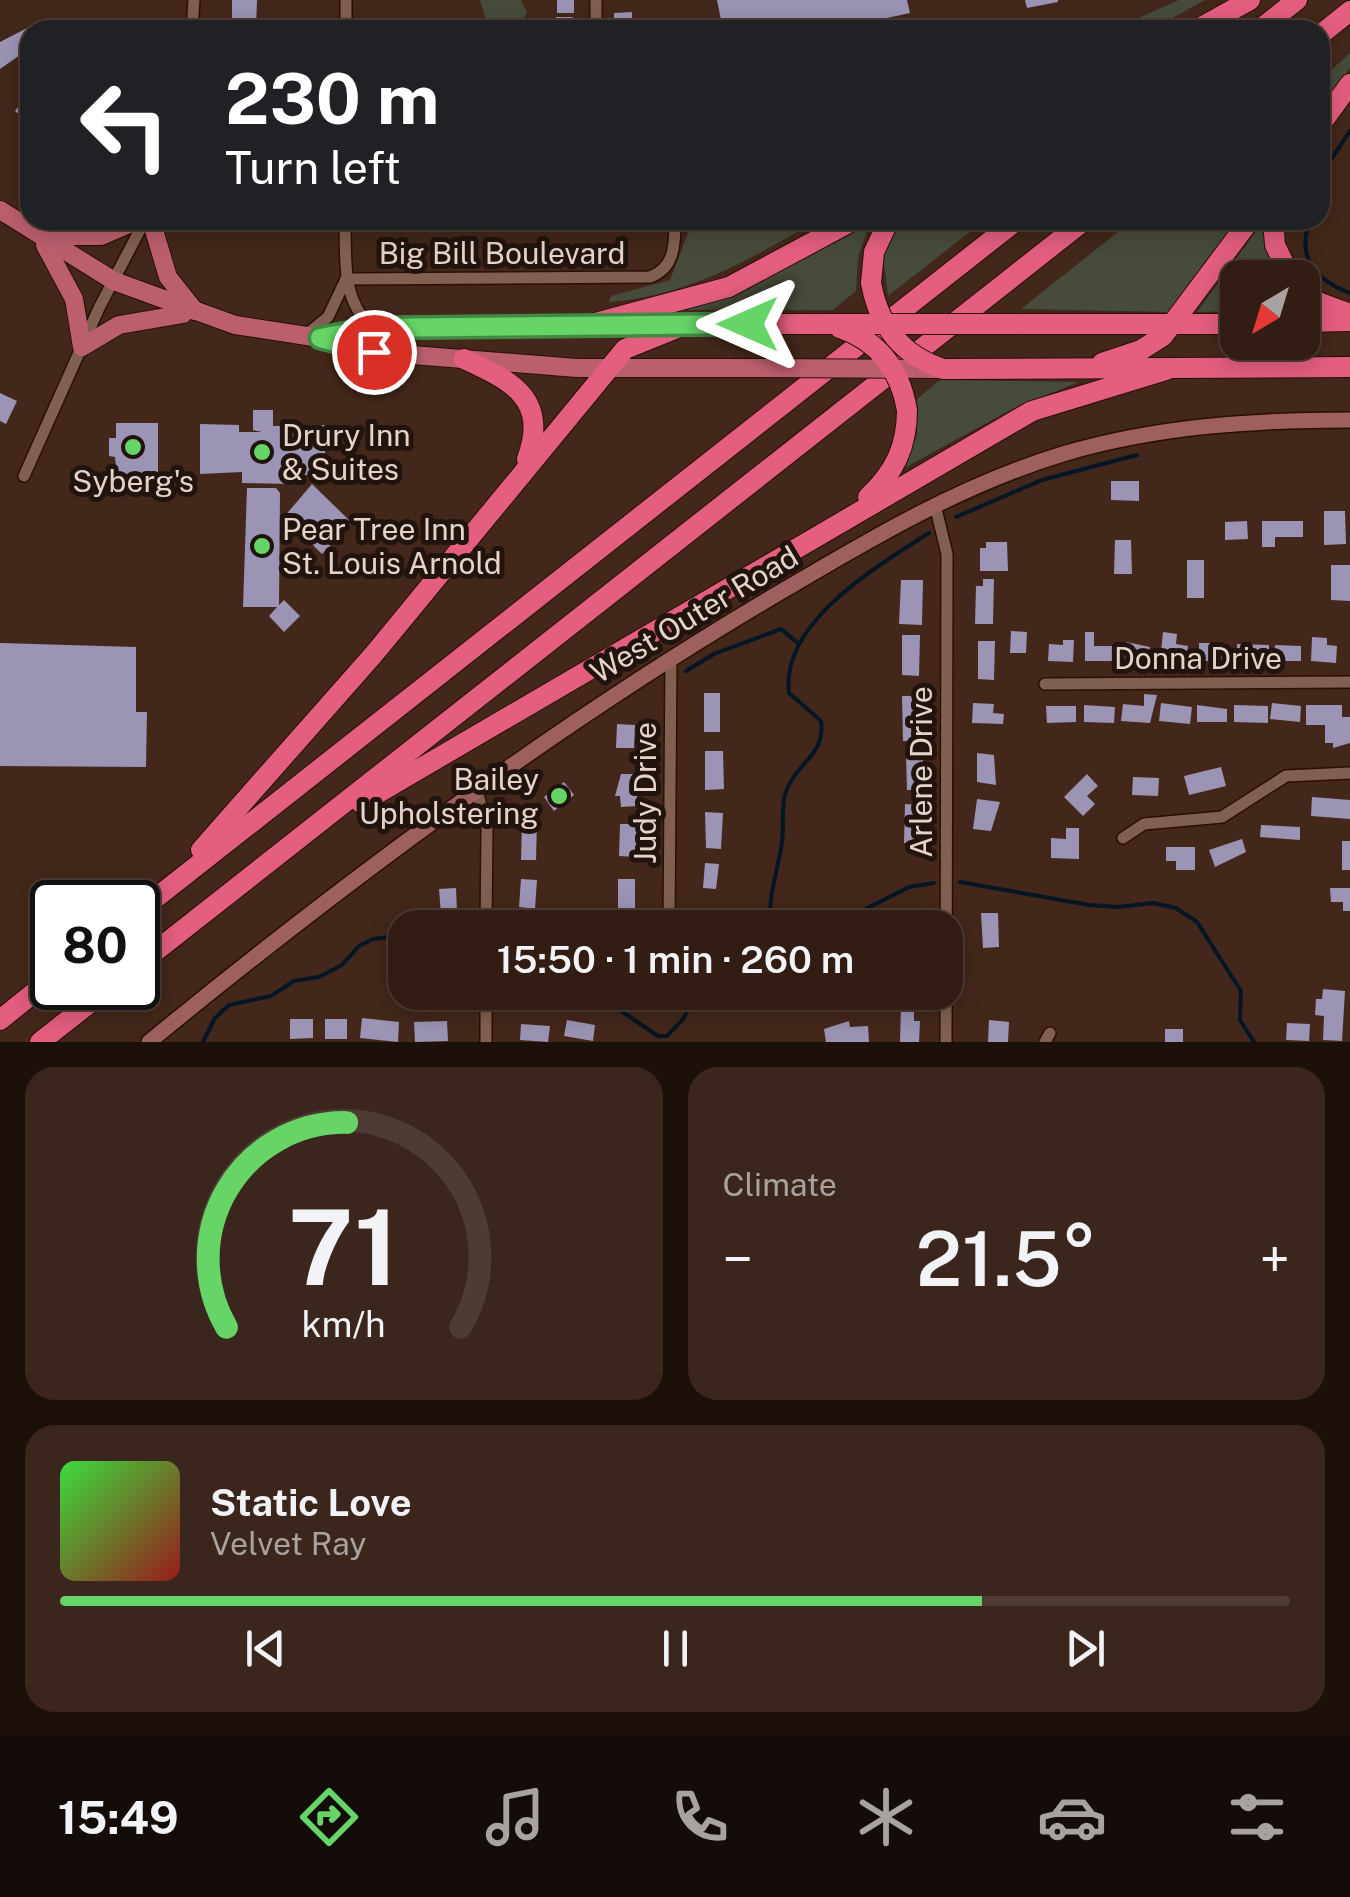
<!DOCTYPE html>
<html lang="en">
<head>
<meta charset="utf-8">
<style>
	body { margin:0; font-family:"Public Sans",sans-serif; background:#3a261d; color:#f1f3f6; height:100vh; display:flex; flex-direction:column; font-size:38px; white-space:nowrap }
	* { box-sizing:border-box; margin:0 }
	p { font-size:32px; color:#a8a2a0 }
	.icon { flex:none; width:55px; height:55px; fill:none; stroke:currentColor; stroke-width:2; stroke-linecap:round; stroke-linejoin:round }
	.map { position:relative; height:1042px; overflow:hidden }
	.drawer { display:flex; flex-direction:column; gap:25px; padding:25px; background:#1c100b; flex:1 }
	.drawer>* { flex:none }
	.hud { position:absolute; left:20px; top:20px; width:1310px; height:210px; border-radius:30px; box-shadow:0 5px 25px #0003,0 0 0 2px #4d3b34; background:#202124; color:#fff; overflow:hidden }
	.needle { width:65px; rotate:218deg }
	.buttons { position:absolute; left:1220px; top:260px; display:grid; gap:20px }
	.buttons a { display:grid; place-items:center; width:100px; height:100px; border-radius:20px; background:#321d14; box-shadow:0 5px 25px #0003,0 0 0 2px #4d3b34; font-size:50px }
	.speed { position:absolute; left:30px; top:880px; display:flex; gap:20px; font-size:50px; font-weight:700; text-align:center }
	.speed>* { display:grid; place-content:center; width:130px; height:130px; border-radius:50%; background:#321d14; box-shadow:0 5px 25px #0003,0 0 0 2px #4d3b34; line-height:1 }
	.speed .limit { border:5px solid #111; border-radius:15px; background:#fff; color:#111 }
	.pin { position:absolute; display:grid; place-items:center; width:85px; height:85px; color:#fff; margin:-42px; border:5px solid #fff; border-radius:50%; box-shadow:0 2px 10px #0007 }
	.me { position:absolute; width:110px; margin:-55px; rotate:270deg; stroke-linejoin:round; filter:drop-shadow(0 0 8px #0008) }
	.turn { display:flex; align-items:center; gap:35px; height:210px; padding:0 40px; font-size:45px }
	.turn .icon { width:130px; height:130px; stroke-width:2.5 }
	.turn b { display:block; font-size:70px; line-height:85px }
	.big { font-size:75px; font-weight:600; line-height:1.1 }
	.drawer .tile { flex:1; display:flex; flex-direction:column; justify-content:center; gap:15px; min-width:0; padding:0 35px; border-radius:30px; background:#3a261d }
	.drawer .dial { align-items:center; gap:0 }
	.dial svg { height:260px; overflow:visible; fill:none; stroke:#4d3b34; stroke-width:7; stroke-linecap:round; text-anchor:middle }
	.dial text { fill:#f1f3f6; stroke:none }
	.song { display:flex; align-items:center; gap:30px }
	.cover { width:120px; height:120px; border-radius:15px; background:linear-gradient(135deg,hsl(120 70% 55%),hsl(0 70% 35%)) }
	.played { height:10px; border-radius:5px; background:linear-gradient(90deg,#66d467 75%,#4d3b34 75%) }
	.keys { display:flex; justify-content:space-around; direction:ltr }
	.heat { display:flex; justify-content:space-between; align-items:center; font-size:55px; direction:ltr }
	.drawer .tiles { flex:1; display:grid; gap:25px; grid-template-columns:1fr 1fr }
	.tile:last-child { grid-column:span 2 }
	.trip { position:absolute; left:388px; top:910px; width:575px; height:100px; border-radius:30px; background:#321d14; box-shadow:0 5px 25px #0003,0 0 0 2px #4d3b34; font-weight:600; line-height:100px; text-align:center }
	.menu { display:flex; height:160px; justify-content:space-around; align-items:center; background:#140c08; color:#a8a2a0 }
	.menu .icon { width:70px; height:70px }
	.menu .active { color:#66d467 }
	.menu b { font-size:45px; color:#f1f3f6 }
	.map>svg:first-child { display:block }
	.green { fill:#464b3b }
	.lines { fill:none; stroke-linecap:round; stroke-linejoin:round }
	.stream { stroke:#021626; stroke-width:4 }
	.building { fill:#9b94b5 }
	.street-casing { stroke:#290f04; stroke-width:14 }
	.secondary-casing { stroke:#290f04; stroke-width:18 }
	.primary-casing { stroke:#290f04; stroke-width:20 }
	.highway-casing { stroke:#290f04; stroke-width:22 }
	.street { stroke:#806051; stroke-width:11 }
	.secondary { stroke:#9e5f5f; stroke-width:15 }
	.primary { stroke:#bc5f6d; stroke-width:18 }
	.highway { stroke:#e45e80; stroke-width:20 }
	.primary-bridge-casing { stroke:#290f04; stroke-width:20; stroke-linecap:butt }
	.highway-bridge-casing { stroke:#290f04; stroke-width:22; stroke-linecap:butt }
	.primary-bridge { stroke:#bc5f6d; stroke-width:18 }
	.highway-bridge { stroke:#e45e80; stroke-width:20 }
	.route-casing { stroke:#428a43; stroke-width:25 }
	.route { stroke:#66d467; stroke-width:18 }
	.poi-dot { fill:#66d467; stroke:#21140e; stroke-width:4 }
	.labels { text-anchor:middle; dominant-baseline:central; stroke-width:10; stroke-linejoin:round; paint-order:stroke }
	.street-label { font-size:30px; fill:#e6d3cb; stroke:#21140e }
	.poi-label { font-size:30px; fill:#e6d3cb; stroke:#21140e; text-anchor:start }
</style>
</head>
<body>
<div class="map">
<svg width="1350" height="1042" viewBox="0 0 1350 1042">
	<rect width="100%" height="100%" fill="#43271a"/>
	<!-- green -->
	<g class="green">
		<polygon points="480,0 521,0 527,13 516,30 489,30"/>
		<polygon points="1179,0 1205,0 1151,30 1111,30"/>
		<polygon points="1350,53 1350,68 1320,108 1320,80"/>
		<path d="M693,220H818C750,259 689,296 609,302L611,296L670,280Z"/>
		<polygon points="864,220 871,220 858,257 856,291 833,310 687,310"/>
		<polygon points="902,220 985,220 888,296 883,256"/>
		<polygon points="1133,220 1238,220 1170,312 1021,309"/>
		<polygon points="1263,222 1281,277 1238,278 1237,311 1197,312"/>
		<polygon points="940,380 1079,382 1016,407 904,468 917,435 917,399"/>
	</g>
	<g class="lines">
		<!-- stream -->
		<g class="stream">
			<polyline points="1320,176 1350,131"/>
			<path d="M1310,220C1296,258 1315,280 1350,293"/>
			<polyline points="956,517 1042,480 1137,455"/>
			<polyline points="686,671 714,654 781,629 799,644"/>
			<polyline points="960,882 1089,905 1118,907 1153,903 1176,908 1197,922 1241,991 1240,1020 1254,1042"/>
			<path d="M771,928C767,896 778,872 782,842C784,827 781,810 785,795C793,764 826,757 821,721L789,693C780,622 878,566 929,533"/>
			<polyline points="794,928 852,916 909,887 934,883"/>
			<polyline points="593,992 658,1036 667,1036 683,1019 697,992"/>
			<polyline points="203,1042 215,1018 229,1005 271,996 294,981 319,977 342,965 359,946 373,939 405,935"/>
		</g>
	</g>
	<!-- building -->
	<g class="building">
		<polygon points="232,0 257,0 256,30 232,26"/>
		<rect x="557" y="0" width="17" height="13"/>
		<polygon points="717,0 907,0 910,13 831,30 723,30"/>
		<polygon points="1025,0 1058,0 1058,2 1027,8"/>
		<polygon points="632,12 632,30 614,30 614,13"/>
		<rect x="556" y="17" width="17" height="13"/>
		<polygon points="27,28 30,48 0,69 0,42"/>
		<polygon points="30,92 30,123 15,111"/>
		<rect x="497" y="220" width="53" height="10"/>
		<polygon points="0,393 17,401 6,424 0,421"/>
		<polygon points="253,410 273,410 273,426 325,425 325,475 294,475 294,484 242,483 242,472 200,474 200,424 239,425 239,432 262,432 253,430"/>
		<polygon points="116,423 158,423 158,479 117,478 115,457 109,456 109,438 116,438"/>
		<polygon points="1111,481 1139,481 1139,501 1111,500"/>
		<polygon points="312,484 352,523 322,554 284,517"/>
		<polygon points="247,488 276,488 280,493 279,605 284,600 300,616 284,632 269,616 277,607 243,607"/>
		<polygon points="1324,511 1345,511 1346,544 1324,545"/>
		<polygon points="1247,521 1248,539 1225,540 1225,522"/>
		<polygon points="1262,521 1303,521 1303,537 1275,537 1275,547 1262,547"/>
		<polygon points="1115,540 1131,540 1132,574 1114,574"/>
		<polygon points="986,542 1007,542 1008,571 980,571 980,548 986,548"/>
		<rect x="1187" y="560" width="17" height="38"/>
		<polygon points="1331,565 1350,565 1350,601 1331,600"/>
		<polygon points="983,579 994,579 993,624 975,624 976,586 983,586"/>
		<polygon points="901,580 923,580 922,625 899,624"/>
		<polygon points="1011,631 1027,632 1026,653 1010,653"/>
		<polygon points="1085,632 1094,632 1094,646 1112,646 1112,661 1085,661"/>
		<polygon points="1163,632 1177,634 1176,644 1188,646 1186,664 1160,662"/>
		<polygon points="902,635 920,635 919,676 902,675"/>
		<polygon points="1312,637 1327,638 1327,645 1337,646 1336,663 1311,661"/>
		<polygon points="1063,640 1074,640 1073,662 1048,661 1049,644 1063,645"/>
		<polygon points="978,641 995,641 994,680 978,679"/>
		<polygon points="1126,642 1150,647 1146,664 1122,658"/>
		<polygon points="0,643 136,647 136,712 147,712 146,767 0,766"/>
		<rect x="1199" y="643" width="27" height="18"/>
		<polygon points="1237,644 1269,645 1269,662 1237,661"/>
		<polygon points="1275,645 1301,646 1301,661 1274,661"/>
		<rect x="704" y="693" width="16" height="39"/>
		<polygon points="1144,694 1157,695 1150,723 1121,721 1123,704 1144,706"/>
		<polygon points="902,696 922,696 923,741 903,741"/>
		<polygon points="973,703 994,704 993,713 1004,714 1003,724 972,723"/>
		<polygon points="1161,703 1192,707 1190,724 1159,721"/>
		<polygon points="1272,703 1301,706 1300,722 1270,719"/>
		<polygon points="1084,705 1115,707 1114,723 1084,722"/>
		<polygon points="1197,705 1227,709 1227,722 1197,722"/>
		<polygon points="1234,705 1268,706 1268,723 1234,722"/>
		<polygon points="1306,705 1342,705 1342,717 1350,717 1350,743 1333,748 1333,743 1325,743 1325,725 1306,725"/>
		<polygon points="1046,706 1076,706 1076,722 1047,723"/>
		<polygon points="617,724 635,725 634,748 616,748"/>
		<polygon points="705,751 723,751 724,789 705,790"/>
		<polygon points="977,753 994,755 996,785 977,782"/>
		<polygon points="906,754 923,754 923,790 907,790"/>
		<polygon points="1221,767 1226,786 1189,795 1184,776"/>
		<polygon points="621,774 637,774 637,806 621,807 620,796 615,796"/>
		<polygon points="1087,774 1098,786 1087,796 1095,804 1083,816 1064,797"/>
		<polygon points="1133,777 1159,778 1158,796 1132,795"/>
		<polygon points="564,782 574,795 554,811 544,797"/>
		<polygon points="1312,797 1350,800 1350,819 1311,816"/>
		<polygon points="977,799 1000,802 991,831 973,829"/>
		<polygon points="905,804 923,805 922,843 904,843"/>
		<polygon points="705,812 723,813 721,849 706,848"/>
		<polygon points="522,822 537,822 536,860 521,860"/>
		<polygon points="620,824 637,824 636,857 619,856"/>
		<polygon points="1261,825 1300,827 1300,840 1260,837"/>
		<polygon points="1066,828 1079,828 1079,859 1051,858 1051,838 1066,839"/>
		<polygon points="1242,839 1246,852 1215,867 1209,850"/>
		<rect x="1342" y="841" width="8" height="29"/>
		<polygon points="1166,847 1195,847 1195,870 1176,870 1176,861 1166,861"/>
		<polygon points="705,863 719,864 716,889 703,888"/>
		<polygon points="521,879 537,880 535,909 519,907"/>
		<rect x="618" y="879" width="17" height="29"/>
		<polygon points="456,888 457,912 441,914 439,889"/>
		<polygon points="1330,888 1350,888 1350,911 1343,911 1343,902 1331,902"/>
		<polygon points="706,908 719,911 716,928 703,928"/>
		<polygon points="981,913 998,913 999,947 983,948"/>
		<polygon points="1323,989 1345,991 1342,1041 1323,1040 1324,1016 1315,1015 1316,999 1322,999"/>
		<rect x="434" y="992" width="20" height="14"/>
		<rect x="519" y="992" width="17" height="13"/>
		<polygon points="901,1006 914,1007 914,1021 920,1021 919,1042 900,1042"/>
		<polygon points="362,1018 399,1022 398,1042 360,1038"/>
		<polygon points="290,1019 313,1019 313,1038 290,1039"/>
		<rect x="325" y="1019" width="22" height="20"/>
		<polygon points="567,1020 595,1025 593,1041 564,1036"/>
		<polygon points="989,1020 1009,1022 1008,1042 988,1042"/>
		<polygon points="447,1021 448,1041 415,1042 414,1022"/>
		<polygon points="849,1021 850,1027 868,1026 869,1042 826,1042 824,1029"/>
		<polygon points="1287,1023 1310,1024 1309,1041 1286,1040"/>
		<polygon points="521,1024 550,1026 548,1042 520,1040"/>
		<rect x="1165" y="1029" width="18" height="13"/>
	</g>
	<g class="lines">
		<defs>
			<g id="street">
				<polyline points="192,30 194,0"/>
				<polyline points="346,30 346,0"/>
				<polyline points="596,30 596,0"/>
				<path d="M345,220C346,260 341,299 372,328"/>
				<path d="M346,279L650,277C675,268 675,244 675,220"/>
				<polyline points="306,335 328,317 346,279"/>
				<polyline points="24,476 99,308 145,220"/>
				<polyline points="935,505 947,554 946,1042"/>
				<polyline points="1045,684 1350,682"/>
				<polyline points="477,791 487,827 486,928"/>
				<polyline points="1123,838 1144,824 1222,817 1286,776 1350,773"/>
				<polyline points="669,928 671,658"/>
				<polyline points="486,1042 486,992"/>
				<polyline points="1045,1042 1050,1033"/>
			</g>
			<path id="secondary" d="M149,1042C343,883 547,731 762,603C860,545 956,486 1066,453C1159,426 1254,420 1350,420"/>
			<g id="primary">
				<polyline points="0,210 114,281 235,325 320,338 374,352 577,368 762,368"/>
				<polyline points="151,220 168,277 195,311"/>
				<polyline points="45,236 101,236 138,220"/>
				<polyline points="45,245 74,299 82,347 119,325 183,314"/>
				<polyline points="326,337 372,328 684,324"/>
			</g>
			<g id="highway">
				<polyline points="1196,30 1250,0"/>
				<polyline points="1259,30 1297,0"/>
				<polyline points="1320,35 1350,11"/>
				<polyline points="1320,125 1350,84"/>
				<polyline points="1273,220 1275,245 1291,278"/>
				<polyline points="871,283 874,252 889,220"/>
				<polyline points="1302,289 1318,302 1350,314"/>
				<polyline points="1302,322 1350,321"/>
				<polyline points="1016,324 1238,324"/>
				<polyline points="588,325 729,287 854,220"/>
				<path d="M464,359C512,381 549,399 527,459"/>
				<polyline points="1102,363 1141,350 1163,336 1250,220"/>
				<polyline points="943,369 1350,367"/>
				<path d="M868,497C895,472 907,446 907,410"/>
				<polyline points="361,803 1032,411 1166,370"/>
				<polyline points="201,850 374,654 625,349 687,324 819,324"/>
				<polyline points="138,912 1017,220"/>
				<polyline points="138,965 1085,220"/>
				<polyline points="0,1020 52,978"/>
				<polyline points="40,1042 109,988"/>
			</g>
		</defs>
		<!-- street casing -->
		<use href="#street" class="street-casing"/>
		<!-- secondary casing -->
		<use href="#secondary" class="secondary-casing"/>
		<!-- primary casing -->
		<use href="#primary" class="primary-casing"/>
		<!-- highway casing -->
		<use href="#highway" class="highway-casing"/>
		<!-- street -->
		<use href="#street" class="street"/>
		<!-- secondary -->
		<use href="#secondary" class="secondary"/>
		<!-- primary -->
		<use href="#primary" class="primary"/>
		<!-- highway -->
		<use href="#highway" class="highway"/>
		<defs>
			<polyline id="primary-bridge" points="762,368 941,369"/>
			<g id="highway-bridge">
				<path d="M871,283C879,326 901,355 943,369"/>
				<polyline points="819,324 1016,324"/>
				<path d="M840,328C879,341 900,370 907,410"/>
			</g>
		</defs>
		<!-- primary-bridge casing -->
		<use href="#primary-bridge" class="primary-bridge-casing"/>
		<!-- highway-bridge casing -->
		<use href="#highway-bridge" class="highway-bridge-casing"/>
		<!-- primary-bridge -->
		<use href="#primary-bridge" class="primary-bridge"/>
		<!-- highway-bridge -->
		<use href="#highway-bridge" class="highway-bridge"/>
	</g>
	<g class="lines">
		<defs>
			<polyline id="route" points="374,352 320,338 372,328 748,324"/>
		</defs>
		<!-- route casing -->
		<use href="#route" class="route-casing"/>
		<!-- route -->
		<use href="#route" class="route"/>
	</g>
	<!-- markers -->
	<g class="poi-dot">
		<circle cx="133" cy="447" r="10"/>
		<circle cx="262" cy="452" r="10"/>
		<circle cx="262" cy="546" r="10"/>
		<circle cx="559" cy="796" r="10"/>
	</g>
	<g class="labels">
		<!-- street labels -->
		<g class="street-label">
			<text x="502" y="253">Big Bill Boulevard</text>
			<text transform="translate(694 614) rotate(-31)">West Outer Road</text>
			<text x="1198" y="658">Donna Drive</text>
			<text transform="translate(921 772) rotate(-90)">Arlene Drive</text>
			<text transform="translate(645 793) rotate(-90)">Judy Drive</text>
		</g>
		<!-- poi labels -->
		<g class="poi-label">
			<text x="282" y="435">Drury Inn<tspan x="282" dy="34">&amp; Suites</tspan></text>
			<text x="133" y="481" text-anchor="middle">Syberg's</text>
			<text x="282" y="529">Pear Tree Inn<tspan x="282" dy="34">St. Louis Arnold</tspan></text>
			<text x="539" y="779" text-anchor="end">Bailey<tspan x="539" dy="34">Upholstering</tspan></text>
		</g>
	</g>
</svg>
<div class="buttons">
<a><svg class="needle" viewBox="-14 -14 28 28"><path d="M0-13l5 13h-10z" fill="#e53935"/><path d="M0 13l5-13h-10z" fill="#a8a2a0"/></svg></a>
</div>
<div class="speed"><div class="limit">80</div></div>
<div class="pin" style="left:374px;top:352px;background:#d93025"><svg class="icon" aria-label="arrive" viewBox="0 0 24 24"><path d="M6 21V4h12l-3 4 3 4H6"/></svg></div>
<svg class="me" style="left:748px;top:324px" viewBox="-20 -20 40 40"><path d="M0-17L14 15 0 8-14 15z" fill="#66d467" stroke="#fff" stroke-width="4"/></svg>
<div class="trip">15:50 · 1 min · 260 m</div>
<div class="hud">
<div class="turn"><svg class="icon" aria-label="left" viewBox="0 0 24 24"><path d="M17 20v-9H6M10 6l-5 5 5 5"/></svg><div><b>230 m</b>Turn left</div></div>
</div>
</div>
<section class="drawer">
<div class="tiles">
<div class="tile dial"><svg viewBox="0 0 100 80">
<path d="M14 69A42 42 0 1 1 86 69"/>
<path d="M14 69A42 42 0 0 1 51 6" stroke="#66d467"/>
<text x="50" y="56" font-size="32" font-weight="700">71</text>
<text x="50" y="72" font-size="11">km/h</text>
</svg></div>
<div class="tile"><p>Climate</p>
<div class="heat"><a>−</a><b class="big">21.5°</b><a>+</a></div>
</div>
<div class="tile">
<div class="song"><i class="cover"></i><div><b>Static Love</b><p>Velvet Ray</p></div></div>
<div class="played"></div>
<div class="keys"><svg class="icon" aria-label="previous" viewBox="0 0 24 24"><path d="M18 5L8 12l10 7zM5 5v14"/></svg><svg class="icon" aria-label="pause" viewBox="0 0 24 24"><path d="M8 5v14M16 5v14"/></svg><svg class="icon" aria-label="next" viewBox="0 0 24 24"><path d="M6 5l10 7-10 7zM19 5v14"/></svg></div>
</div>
</div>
</section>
<nav class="menu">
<b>15:49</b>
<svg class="icon active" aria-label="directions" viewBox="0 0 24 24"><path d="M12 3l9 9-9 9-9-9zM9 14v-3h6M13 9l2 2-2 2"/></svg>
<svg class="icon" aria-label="music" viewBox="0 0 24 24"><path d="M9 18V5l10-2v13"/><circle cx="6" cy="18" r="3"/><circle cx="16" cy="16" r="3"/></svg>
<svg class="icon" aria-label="phone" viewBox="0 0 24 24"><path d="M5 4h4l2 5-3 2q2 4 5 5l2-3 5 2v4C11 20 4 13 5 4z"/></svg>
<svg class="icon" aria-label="climate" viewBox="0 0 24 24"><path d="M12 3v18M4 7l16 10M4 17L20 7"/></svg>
<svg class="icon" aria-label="car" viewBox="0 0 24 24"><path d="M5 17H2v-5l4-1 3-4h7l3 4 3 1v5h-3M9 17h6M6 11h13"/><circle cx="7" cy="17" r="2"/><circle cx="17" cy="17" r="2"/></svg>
<svg class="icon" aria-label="filters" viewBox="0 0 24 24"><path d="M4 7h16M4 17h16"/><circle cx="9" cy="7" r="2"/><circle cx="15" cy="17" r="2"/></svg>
</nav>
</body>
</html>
